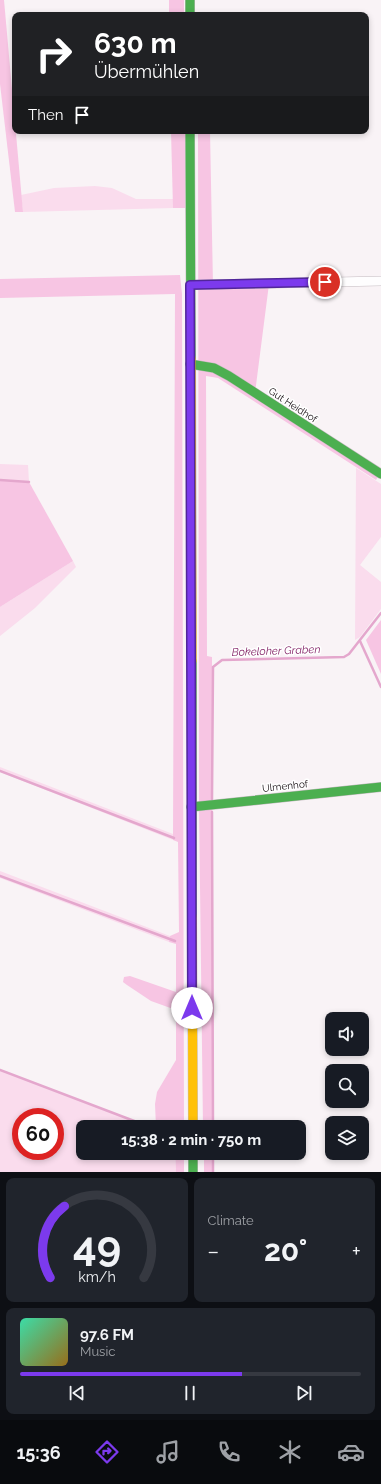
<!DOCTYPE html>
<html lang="en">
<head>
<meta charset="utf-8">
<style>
	body { margin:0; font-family:Raleway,sans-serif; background:#20242c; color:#f1f3f6; height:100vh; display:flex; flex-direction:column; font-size:15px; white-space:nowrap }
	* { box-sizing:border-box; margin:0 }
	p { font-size:13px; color:#9ea1a6 }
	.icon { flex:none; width:22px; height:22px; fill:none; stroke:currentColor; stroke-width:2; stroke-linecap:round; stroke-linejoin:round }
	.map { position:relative; height:1172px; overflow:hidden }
	.details { display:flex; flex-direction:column; gap:6px; padding:6px; background:#0d0f14; flex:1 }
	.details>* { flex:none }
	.banner { position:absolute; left:12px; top:12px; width:357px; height:122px; border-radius:8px; box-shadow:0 2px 6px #0003; background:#202124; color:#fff; overflow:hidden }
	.fabs { position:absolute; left:325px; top:1012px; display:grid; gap:8px }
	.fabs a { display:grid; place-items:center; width:44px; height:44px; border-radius:8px; background:#171b24; box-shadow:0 2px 6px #0003; font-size:20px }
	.speed { position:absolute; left:12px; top:1108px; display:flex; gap:8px; font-size:20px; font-weight:700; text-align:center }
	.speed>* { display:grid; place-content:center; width:52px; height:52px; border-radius:50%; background:#171b24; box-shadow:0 2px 6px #0003; line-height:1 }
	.speed .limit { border:6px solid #d22; background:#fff; color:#111 }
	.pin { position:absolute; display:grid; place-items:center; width:34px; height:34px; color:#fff; margin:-17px; border:2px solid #fff; border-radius:50%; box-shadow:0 1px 4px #0007 }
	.me { position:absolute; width:44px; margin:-22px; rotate:0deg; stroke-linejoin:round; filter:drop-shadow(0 0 3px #0008) }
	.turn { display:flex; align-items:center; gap:14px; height:84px; padding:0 16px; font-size:18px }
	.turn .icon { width:52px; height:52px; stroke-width:2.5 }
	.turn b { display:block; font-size:28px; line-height:34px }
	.then { display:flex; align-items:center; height:38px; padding:0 16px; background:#0003; gap:8px; font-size:15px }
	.big { font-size:30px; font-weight:700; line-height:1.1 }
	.details .widget { flex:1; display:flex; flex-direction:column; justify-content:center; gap:6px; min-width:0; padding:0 14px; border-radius:8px; background:#20242c }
	.details .dial { align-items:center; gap:0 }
	.dial svg { height:104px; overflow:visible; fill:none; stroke:#363941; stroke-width:7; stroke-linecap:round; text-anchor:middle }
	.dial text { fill:#f1f3f6; stroke:none }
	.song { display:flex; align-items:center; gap:12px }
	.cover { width:48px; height:48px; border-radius:6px; background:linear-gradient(135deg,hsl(160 70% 55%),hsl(40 70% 35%)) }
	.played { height:4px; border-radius:2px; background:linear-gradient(90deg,#7c3aed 65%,#363941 65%) }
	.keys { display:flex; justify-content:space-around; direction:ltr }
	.heat { display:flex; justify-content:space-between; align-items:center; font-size:22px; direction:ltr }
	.details .tiles { flex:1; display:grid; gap:6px; grid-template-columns:1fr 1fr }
	.widget:last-child { grid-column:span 2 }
	.trip { position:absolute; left:76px; top:1120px; width:230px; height:40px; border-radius:8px; background:#171b24; box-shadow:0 2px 6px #0003; font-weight:700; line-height:40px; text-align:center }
	.tab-bar { display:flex; height:64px; justify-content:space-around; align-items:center; background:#090b0e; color:#9ea1a6 }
	.tab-bar .icon { width:28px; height:28px }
	.tab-bar .selected { color:#7c3aed }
	.tab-bar b { font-size:18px; color:#f1f3f6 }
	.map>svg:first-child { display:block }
	.green { fill:#fadced; fill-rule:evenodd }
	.forest { fill:#f7c5e3 }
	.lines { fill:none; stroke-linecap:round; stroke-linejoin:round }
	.stream { stroke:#e4a7cd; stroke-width:2.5 }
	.street-casing { stroke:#c4bbc0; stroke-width:10 }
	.fast-casing { stroke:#c4bbc0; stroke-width:10 }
	.slow-casing { stroke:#c4bbc0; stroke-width:10 }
	.street { stroke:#fefdfe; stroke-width:9 }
	.fast { stroke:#4caf50; stroke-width:9 }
	.slow { stroke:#ffc107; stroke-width:9 }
	.route-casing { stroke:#51269a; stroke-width:10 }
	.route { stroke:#7c3aed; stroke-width:7 }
	.labels { text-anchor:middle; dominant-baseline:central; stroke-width:3; stroke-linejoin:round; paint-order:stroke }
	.street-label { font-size:10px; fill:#191015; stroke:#fff }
	.water-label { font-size:11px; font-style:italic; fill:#7f1c62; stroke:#fff }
</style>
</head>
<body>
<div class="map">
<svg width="381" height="1172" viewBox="0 0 381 1172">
	<rect width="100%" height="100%" fill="#f9f3f6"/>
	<!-- green -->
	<g class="green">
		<polygon points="95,186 112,188 136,199 173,199 173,208 23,212 21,195 54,188"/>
		<polygon points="0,464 28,465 29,482 0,480"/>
		<polygon points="356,468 381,484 381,537 360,565 381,582 381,609 360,637 355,640"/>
		<polygon points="73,561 76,567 35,608 0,636 0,607"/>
		<polygon points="0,767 173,834 173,840 0,772"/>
		<polygon points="0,871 170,936 169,942 0,878"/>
		<path d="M0,1070L150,1127H83V1153H175L176,1172H0ZM21,1117H55V1151H21Z"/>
	</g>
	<!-- forest -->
	<g class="forest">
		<polygon points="0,0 4,0 23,212 15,212 0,84"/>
		<rect x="169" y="0" width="15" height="15"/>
		<polygon points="171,131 185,131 185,208 173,208"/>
		<polygon points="198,131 210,131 213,285 269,284 255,393 380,473 376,480 218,378 206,376 207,656 212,657 213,1127 203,1127 199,806"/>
		<polygon points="180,275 182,294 184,1127 156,1127 155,1104 157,1092 176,1060 176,1010 151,1001 127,985 123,982 124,977 130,976 176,992 176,944 169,942 170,936 179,932 178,842 173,840 175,294 0,298 0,279"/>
		<polygon points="0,480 29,482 73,561 0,607"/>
		<polygon points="381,620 381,674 366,640"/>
		<polygon points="175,1153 184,1153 184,1172 176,1172"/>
		<polygon points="204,1153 213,1153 212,1172 204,1172"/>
	</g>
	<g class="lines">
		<!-- stream -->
		<g class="stream">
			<polyline points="0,480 29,482"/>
			<polyline points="360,641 381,687"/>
			<polyline points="0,771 174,838"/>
			<polyline points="212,799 213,667 222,660 344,657 349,654 381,613"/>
			<polyline points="212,812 213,1127"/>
			<polyline points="0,876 175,941"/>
			<polyline points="0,1070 150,1127"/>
			<polyline points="213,1153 213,1172"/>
		</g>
		<defs>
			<polyline id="street" points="190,285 381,281"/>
			<g id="fast">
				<polyline points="190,0 190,15"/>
				<polyline points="190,131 191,358"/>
				<polyline points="190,364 214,368 229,376 381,474"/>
				<polyline points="192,661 192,916"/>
				<polyline points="191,807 381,787"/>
				<polyline points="193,1153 193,1172"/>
			</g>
			<g id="slow">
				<polyline points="191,358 192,661"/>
				<polyline points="192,916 193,1127"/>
			</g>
		</defs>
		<!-- street casing -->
		<use href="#street" class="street-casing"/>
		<!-- fast casing -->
		<use href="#fast" class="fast-casing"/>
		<!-- slow casing -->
		<use href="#slow" class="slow-casing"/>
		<!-- street -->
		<use href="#street" class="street"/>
		<!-- fast -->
		<use href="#fast" class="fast"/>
		<!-- slow -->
		<use href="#slow" class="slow"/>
	</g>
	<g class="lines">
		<defs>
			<polyline id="route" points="192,1008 190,285 325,282"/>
		</defs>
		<!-- route casing -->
		<use href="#route" class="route-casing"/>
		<!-- route -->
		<use href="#route" class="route"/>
	</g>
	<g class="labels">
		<!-- street labels -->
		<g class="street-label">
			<text transform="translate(293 405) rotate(33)">Gut Heidhof</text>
			<text transform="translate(285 786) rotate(-6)">Ulmenhof</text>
		</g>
		<!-- water labels -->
		<g class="water-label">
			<text transform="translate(276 651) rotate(-2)">Bokeloher Graben</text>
		</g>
	</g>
</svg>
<div class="fabs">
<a><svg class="icon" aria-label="sound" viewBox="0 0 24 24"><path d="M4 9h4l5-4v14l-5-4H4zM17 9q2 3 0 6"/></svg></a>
<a><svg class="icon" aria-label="search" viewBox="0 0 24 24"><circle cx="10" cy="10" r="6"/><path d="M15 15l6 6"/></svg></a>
<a><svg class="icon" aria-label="layers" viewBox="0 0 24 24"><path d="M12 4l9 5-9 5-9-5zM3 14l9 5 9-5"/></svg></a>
</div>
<div class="speed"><div class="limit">60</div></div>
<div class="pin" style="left:325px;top:282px;background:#d93025"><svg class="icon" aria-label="arrive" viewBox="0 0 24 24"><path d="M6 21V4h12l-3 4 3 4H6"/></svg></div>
<svg class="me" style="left:192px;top:1008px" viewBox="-20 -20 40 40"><circle r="19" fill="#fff"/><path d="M0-13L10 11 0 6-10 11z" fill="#7c3aed"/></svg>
<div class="trip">15:38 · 2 min · 750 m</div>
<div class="banner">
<div class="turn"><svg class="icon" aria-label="right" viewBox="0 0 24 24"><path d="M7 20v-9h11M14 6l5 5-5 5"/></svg><div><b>630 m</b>Übermühlen</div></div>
<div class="then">Then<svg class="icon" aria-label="arrive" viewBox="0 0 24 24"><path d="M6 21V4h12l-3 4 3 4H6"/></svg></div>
</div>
</div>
<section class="details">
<div class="tiles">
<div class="widget dial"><svg viewBox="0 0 100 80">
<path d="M14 69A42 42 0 1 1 86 69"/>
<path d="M14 69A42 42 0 0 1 25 14" stroke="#7c3aed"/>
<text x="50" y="56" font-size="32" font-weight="700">49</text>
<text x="50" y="72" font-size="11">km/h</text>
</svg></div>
<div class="widget"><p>Climate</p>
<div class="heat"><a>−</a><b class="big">20°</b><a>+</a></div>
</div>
<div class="widget">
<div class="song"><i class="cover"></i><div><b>97.6 FM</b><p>Music</p></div></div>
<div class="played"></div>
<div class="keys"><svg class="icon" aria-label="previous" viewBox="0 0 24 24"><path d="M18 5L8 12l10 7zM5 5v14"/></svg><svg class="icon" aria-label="pause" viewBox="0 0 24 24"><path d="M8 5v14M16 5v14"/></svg><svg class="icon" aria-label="next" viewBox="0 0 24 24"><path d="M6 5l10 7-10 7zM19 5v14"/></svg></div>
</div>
</div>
</section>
<nav class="tab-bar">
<b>15:36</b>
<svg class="icon selected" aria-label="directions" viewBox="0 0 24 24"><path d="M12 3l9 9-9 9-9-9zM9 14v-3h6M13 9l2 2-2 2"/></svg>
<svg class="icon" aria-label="music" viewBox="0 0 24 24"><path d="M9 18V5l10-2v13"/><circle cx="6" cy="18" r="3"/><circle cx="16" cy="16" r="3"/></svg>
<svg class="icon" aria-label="phone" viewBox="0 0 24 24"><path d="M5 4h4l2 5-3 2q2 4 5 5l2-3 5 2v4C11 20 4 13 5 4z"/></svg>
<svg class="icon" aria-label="climate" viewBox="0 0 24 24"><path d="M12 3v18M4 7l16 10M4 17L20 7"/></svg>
<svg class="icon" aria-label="car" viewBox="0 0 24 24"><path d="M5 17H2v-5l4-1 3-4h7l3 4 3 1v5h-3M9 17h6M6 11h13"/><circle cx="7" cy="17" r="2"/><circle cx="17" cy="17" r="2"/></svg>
</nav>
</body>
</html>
